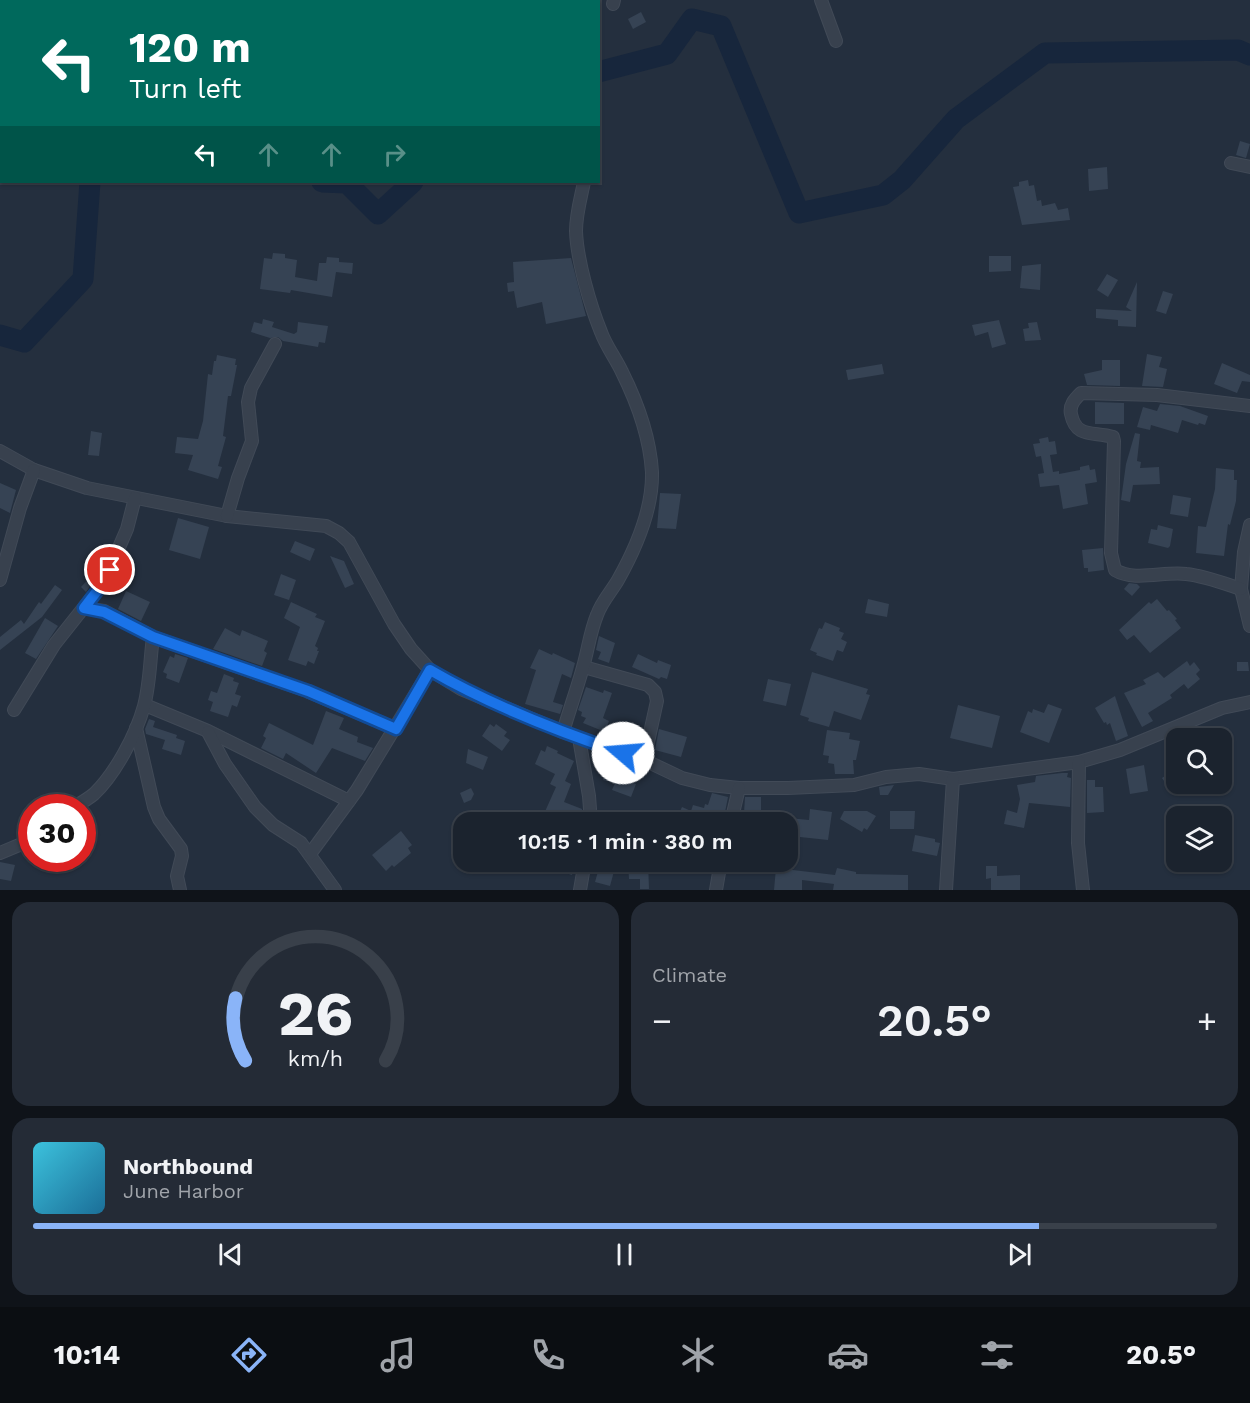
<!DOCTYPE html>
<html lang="en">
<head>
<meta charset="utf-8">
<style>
	body { margin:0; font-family:"Work Sans",sans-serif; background:#242b36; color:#f1f3f6; height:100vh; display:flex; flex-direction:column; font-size:22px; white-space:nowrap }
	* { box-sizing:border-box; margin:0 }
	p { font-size:20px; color:#a0a4aa }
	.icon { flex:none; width:33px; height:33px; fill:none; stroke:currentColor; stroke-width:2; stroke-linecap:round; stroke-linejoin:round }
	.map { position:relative; height:890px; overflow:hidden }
	.sheet { display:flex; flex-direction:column; gap:12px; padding:12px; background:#0f1319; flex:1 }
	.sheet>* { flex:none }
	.guide { position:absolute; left:0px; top:0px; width:600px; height:183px; box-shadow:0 2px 4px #0004,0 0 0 2px #39404a; background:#00695c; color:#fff; overflow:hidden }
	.fabs { position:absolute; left:1166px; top:728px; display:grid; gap:12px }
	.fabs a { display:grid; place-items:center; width:66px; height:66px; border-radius:12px; background:#1b232e; box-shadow:0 2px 4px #0004,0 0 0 2px #39404a; font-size:30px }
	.speed { position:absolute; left:18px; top:794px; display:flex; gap:12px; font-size:30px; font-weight:700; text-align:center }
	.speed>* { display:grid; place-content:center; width:78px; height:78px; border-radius:50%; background:#1b232e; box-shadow:0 2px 4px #0004,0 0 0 2px #39404a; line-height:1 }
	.speed .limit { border:9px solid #d22; background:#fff; color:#111 }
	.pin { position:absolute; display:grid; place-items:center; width:51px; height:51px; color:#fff; margin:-26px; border:3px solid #fff; border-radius:50%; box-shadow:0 2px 6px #0007 }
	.me { position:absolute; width:66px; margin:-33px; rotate:288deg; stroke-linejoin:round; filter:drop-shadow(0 0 4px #0008) }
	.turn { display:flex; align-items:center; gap:21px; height:126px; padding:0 30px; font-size:27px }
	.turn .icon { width:78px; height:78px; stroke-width:2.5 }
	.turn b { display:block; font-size:42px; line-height:51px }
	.lanes { display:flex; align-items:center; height:57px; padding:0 30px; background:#0003; justify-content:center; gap:30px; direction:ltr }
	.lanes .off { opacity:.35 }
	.big { font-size:45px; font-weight:600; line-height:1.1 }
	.sheet .card { flex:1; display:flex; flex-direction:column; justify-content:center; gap:9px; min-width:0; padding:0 21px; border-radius:18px; background:#242b36 }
	.sheet .dial { align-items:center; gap:0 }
	.dial svg { height:156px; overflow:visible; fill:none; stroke:#39404a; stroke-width:7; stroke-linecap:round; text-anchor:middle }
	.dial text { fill:#f1f3f6; stroke:none }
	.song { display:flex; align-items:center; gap:18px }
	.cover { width:72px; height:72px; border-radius:9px; background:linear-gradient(135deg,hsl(190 70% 55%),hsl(200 70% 35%)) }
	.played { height:6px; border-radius:3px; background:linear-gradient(90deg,#8ab4f8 85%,#39404a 85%) }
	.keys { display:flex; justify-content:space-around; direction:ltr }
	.heat { display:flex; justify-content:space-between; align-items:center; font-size:33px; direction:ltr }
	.sheet .tiles { flex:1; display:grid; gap:12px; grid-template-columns:1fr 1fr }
	.card:last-child { grid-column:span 2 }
	.trip { position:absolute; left:453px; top:812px; width:345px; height:60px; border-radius:18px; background:#1b232e; box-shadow:0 2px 4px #0004,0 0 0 2px #39404a; font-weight:600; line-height:60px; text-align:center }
	.dock { display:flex; height:96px; justify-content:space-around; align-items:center; background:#0b0e12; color:#a0a4aa }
	.dock .icon { width:42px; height:42px }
	.dock .on { color:#8ab4f8 }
	.dock b { font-size:27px; color:#f1f3f6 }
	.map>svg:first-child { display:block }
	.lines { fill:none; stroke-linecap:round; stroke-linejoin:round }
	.river { stroke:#17263c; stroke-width:21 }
	.building { fill:#364354 }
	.street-casing { stroke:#414a57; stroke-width:14 }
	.street { stroke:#38414e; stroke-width:12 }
	.route-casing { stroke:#114b97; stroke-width:15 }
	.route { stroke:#1a73e8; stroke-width:10 }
</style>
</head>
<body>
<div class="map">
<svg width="1250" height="890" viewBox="0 0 1250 890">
	<rect width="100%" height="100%" fill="#242f3e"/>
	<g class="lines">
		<!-- river -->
		<g class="river">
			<polyline points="598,72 667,54 692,19 721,26 799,213 883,195 902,180 956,119 1045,53 1238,50 1250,55"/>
			<polyline points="322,182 347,183 378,214 413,182"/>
			<polyline points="0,335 24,342 83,279 90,182"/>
		</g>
	</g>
	<!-- building -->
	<g class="building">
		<polygon points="641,12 646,22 633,29 628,19"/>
		<polygon points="1240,141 1250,144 1246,158 1236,155"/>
		<polygon points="1107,167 1108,189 1089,191 1088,169"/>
		<polygon points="1028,180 1029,186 1034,185 1037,201 1041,200 1042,206 1055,203 1058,210 1068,208 1070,220 1022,225 1013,187 1019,186 1019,182"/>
		<polygon points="273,253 285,254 285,258 297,260 295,277 317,281 319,263 326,263 327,257 339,258 339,262 353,263 352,274 336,272 332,297 291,290 290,293 260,289 264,258 272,259"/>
		<polygon points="989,256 1011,256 1011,271 989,272"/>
		<polygon points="571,258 586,316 546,324 542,302 517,308 514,291 508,292 507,283 514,282 513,262"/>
		<polygon points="1041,264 1040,290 1020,288 1022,266"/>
		<polygon points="1107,274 1118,280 1108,297 1097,290"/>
		<polygon points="1137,282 1136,327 1118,326 1118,320 1096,318 1096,309 1132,311 1126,307"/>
		<polygon points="1163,291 1173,294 1166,314 1156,311"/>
		<polygon points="263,319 274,322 272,327 294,334 297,332 298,322 328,326 325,343 319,342 318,347 283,341 278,337 270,338 251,332 254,322 262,324"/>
		<polygon points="999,320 1006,344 992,348 988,332 975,336 972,325"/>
		<polygon points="1037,322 1041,340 1025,341 1023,329 1029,328 1028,323"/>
		<polygon points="1147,354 1162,357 1159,367 1167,369 1163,387 1142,386"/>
		<polygon points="217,355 236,359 235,365 237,365 231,396 228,396 223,436 226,437 218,466 222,467 218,479 188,470 193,455 175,453 177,437 198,439 203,421 208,374 212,375 214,361 216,361"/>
		<polygon points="1102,360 1120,360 1120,386 1087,385 1084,374 1102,370"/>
		<polygon points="1222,363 1250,375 1250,382 1242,381 1237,393 1214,384"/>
		<polygon points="882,364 884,374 848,380 846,370"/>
		<polygon points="1095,402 1124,403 1124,424 1095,424"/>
		<polygon points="1160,404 1180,406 1208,416 1205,425 1199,423 1198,425 1182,420 1178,433 1151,425 1150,430 1137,427 1143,407 1157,411"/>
		<polygon points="91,431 102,433 99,456 88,455"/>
		<polygon points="1135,433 1140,434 1137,461 1141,462 1140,468 1159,467 1160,484 1133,485 1130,502 1121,500 1126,464"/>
		<polygon points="1048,437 1049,442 1055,441 1057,454 1050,455 1053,472 1059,471 1059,474 1080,470 1080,467 1089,465 1090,470 1095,469 1097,482 1085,484 1088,504 1063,509 1059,485 1040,487 1038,474 1044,473 1041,456 1036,457 1033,444 1040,443 1039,439"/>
		<polygon points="1216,468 1234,470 1234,480 1237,480 1236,501 1230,525 1228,524 1224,556 1196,553 1198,526 1206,527 1215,489"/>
		<polygon points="0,483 16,490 10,513 0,508"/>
		<polygon points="660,493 681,494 676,529 657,528"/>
		<polygon points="1173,495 1191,498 1188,517 1170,514"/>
		<polygon points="178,518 209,527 200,559 169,550"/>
		<polygon points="1158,525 1173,529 1170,546 1168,548 1148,543 1151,529 1157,530"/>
		<polygon points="295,541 315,549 310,561 290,552"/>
		<polygon points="1103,548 1104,570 1088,572 1088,568 1084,568 1082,550"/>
		<polygon points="330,556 344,561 354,584 345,588"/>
		<polygon points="94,573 97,576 86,592 81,587"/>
		<polygon points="281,574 296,580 289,600 274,595"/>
		<polygon points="1129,583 1137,584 1140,587 1132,596 1124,589"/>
		<polygon points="55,585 62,590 42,617 0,650 0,637 21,620 24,624 39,602 41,604"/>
		<polygon points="126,591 150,602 141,621 118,609"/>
		<polygon points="868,599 889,604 887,617 865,613"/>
		<polygon points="1157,599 1167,611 1169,610 1177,619 1175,620 1181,628 1150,653 1134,635 1127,640 1119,630 1149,602 1151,604"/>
		<polygon points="291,602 317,614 315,617 325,621 315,646 318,648 317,651 319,651 314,664 308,661 306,666 288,660 300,627 284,618"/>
		<polygon points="45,618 58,626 36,659 25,653"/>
		<polygon points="825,622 840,628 839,631 844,633 841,639 847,642 843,652 837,650 833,661 816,655 817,653 810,650 819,628 822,629"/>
		<polygon points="225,628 240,636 242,630 268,641 264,651 267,653 262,666 213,649"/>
		<polygon points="599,636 615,643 609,663 598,659 601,652 596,650"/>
		<polygon points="539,649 552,655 553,653 575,663 571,678 562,674 553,702 563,705 560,714 525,704 536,670 530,668"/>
		<polygon points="175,654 188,658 179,683 166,678 167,674 163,672 170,656 174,658"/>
		<polygon points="638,654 657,663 658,660 671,665 667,679 661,677 659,679 632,667"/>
		<polygon points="1187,661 1190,666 1194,662 1200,670 1196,674 1200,679 1188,689 1184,684 1170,695 1172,698 1148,713 1153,721 1142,727 1124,693 1146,684 1143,680 1158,672 1164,678"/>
		<polygon points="1237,662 1248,662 1249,671 1237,671"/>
		<polygon points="812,672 868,689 866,694 870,695 861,720 834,711 829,727 808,721 809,718 800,715"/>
		<polygon points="224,674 234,678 233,681 239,683 235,694 241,696 237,707 232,705 228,717 210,711 213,702 208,700 211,691 217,693"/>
		<polygon points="768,679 791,684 786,706 763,701"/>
		<polygon points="586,687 603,693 604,690 612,693 603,718 609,721 605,732 583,723 586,718 581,716 582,712 578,710"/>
		<polygon points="1115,696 1128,736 1116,741 1110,723 1107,725 1106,722 1104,723 1095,708"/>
		<polygon points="1048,704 1062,709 1049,743 1020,732 1028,711 1032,713 1033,709 1044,713"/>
		<polygon points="958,705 1000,716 992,748 950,738"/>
		<polygon points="326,711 344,718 339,729 358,737 357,742 373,748 365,761 332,748 316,773 286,753 283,759 261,748 266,738 263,736 269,723 313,745"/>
		<polygon points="149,719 155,721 153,727 177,735 176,738 185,741 181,755 162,749 165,740 146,734 145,729"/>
		<polygon points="490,724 494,727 496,724 507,732 504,736 510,740 502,751 482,736"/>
		<polygon points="659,729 687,737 681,757 655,750"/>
		<polygon points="827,730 850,733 849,739 860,741 856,760 853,760 854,774 835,774 834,764 828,763 829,756 823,755"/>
		<polygon points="547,746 558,751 557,753 574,761 565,781 571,784 564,802 582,809 581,822 556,822 543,816 556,787 550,784 555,774 535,764 541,750 545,752"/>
		<polygon points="468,749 488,757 483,770 466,763"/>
		<polygon points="1144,765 1148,791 1130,794 1126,769"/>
		<polygon points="606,768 631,778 630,782 636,784 631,797 612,790 615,783 603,780"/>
		<polygon points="1171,772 1176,783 1169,788 1162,778"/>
		<polygon points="1062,773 1068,773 1067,777 1071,778 1070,807 1029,803 1024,828 1004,824 1007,810 1017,813 1020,799 1017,785 1035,782 1036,776"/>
		<polygon points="1087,780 1095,780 1095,787 1103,787 1104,812 1087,813"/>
		<polygon points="894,785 888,795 880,795 879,787"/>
		<polygon points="471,788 474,794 471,800 464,803 460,793"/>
		<polygon points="712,793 728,797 723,822 675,822 682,807 691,811 693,805 704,808 705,804 708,805"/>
		<polygon points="745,797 761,797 761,813 784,818 784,822 739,822 744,813"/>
		<polygon points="810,809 832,812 828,840 800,837 799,840 788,839 788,818 809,820"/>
		<polygon points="844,811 867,811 876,816 867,830 864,828 862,832 840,819"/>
		<polygon points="890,811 915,811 914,829 890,829"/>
		<polygon points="401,831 412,845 408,848 411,853 394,867 392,865 386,871 372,855"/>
		<polygon points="915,835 935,839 935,842 940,843 937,856 912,851"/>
		<polygon points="560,861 576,863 572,875 556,870"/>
		<polygon points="601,861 616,864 610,886 595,882"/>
		<polygon points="628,861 648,861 649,889 640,889 640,879 629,879"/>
		<polygon points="711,861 708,870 690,872 689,862"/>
		<polygon points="0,862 15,865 11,881 0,879"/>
		<polygon points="986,866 997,866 997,876 1020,875 1020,890 991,890 991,878 986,879"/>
		<polygon points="776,868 835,875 837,868 856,872 856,874 908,875 908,890 833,890 834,884 802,880 802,890 774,890"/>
	</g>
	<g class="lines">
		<defs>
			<g id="street">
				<polyline points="821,0 836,41"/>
				<polyline points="613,4 614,0"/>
				<polyline points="1231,163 1250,167"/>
				<polyline points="0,451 34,470 87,488 227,516 326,526 339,533 349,542 394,624 411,649 430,670 461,689 563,732 644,760 682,778 710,785 739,788 788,788 854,785 886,777 919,774 953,779 1079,762 1120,750 1222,708 1250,702"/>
				<polyline points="227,516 238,478 252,441 248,402 251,388 275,344"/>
				<polyline points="1250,525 1244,552 1241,589 1250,626"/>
				<polyline points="0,580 20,508 34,470"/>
				<path d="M1241,589C1223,583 1205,576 1186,574C1164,571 1135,582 1115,570L1111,553L1114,441L1113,437C1094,431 1076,439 1071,414C1069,405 1075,399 1081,393L1157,395L1250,406"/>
				<polyline points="84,608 104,611 153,637 307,691 396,729"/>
				<polyline points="584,667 648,685 655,692 657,701 644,760"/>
				<polyline points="145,705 208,731 349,801"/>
				<polyline points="14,710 54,645 104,582 127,529 135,498"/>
				<polyline points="136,728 154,807 159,819 181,849 182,856 177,876 180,890"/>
				<polyline points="208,732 225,764 255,807 273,825 301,843 335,890"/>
				<path d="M563,732C569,711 577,689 583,667C588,650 590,632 597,615C602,601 611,592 618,580C636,548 653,510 652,472C650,439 637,402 622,372C616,359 606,346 601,332C590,305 577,260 576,231C576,214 581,197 584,182"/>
				<polyline points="579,738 589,796 591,822"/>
				<polyline points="1079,762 1078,843 1083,890"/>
				<path d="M74,807C81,803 88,799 94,794C115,774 136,735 144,706C150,684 150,659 153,637"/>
				<polyline points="731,822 739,788"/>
				<polyline points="0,853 24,843 32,838"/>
				<polyline points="310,854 357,790 430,670"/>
				<polyline points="580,890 585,861"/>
				<polyline points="716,890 721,861"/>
				<polyline points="946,890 953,779"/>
			</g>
		</defs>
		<!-- street casing -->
		<use href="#street" class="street-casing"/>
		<!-- street -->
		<use href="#street" class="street"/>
	</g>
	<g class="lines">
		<defs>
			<path id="route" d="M110,570L104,582L84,608L104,612L153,637L308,691L396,729L430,670C490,705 557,731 623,753"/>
		</defs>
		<!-- route casing -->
		<use href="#route" class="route-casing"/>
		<!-- route -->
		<use href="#route" class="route"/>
	</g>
</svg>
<div class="fabs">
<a><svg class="icon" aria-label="search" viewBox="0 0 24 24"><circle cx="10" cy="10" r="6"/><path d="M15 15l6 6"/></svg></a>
<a><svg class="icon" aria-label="layers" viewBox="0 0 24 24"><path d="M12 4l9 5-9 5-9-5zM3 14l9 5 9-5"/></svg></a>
</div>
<div class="speed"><div class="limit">30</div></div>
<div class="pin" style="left:110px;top:570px;background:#d93025"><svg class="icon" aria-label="arrive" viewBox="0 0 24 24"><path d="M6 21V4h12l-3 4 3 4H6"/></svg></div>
<svg class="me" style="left:623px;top:753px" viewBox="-20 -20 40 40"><circle r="19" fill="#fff"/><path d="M0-13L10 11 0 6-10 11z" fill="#1a73e8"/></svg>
<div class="trip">10:15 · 1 min · 380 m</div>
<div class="guide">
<div class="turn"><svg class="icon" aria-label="left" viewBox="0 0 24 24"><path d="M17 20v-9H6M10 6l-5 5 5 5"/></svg><div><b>120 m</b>Turn left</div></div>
<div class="lanes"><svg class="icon" aria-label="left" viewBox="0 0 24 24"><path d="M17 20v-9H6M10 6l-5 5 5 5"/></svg><svg class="icon off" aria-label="ahead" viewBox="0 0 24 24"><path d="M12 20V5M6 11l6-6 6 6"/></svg><svg class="icon off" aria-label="ahead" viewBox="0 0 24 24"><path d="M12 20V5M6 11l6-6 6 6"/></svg><svg class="icon off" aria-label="right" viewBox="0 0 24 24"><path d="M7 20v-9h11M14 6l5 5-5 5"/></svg></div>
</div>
</div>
<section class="sheet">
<div class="tiles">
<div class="card dial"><svg viewBox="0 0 100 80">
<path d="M14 69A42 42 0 1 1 86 69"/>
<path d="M14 69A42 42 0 0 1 9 37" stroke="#8ab4f8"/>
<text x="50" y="56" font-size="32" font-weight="700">26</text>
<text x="50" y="72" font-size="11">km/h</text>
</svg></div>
<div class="card"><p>Climate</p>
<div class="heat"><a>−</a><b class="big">20.5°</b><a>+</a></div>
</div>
<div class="card">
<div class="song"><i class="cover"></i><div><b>Northbound</b><p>June Harbor</p></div></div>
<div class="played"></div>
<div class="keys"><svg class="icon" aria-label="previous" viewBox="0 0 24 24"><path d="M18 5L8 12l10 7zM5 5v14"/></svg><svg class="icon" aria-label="pause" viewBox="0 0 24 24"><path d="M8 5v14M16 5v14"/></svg><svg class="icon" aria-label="next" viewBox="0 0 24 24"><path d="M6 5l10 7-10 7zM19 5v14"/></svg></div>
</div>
</div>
</section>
<nav class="dock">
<b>10:14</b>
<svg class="icon on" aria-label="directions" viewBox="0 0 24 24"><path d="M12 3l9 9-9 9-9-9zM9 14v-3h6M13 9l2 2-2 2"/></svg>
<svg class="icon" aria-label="music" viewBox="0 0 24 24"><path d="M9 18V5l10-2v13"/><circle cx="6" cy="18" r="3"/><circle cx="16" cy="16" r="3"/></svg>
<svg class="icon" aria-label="phone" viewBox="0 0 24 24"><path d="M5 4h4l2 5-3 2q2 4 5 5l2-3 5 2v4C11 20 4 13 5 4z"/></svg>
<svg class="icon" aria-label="climate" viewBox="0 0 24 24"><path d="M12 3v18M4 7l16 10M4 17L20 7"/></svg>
<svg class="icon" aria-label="car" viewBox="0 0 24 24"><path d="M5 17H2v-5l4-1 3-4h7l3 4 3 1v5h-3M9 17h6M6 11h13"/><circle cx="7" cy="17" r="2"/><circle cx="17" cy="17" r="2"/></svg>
<svg class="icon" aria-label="filters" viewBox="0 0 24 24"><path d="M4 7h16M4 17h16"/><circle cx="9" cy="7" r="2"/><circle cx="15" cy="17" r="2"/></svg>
<b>20.5°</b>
</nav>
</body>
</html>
